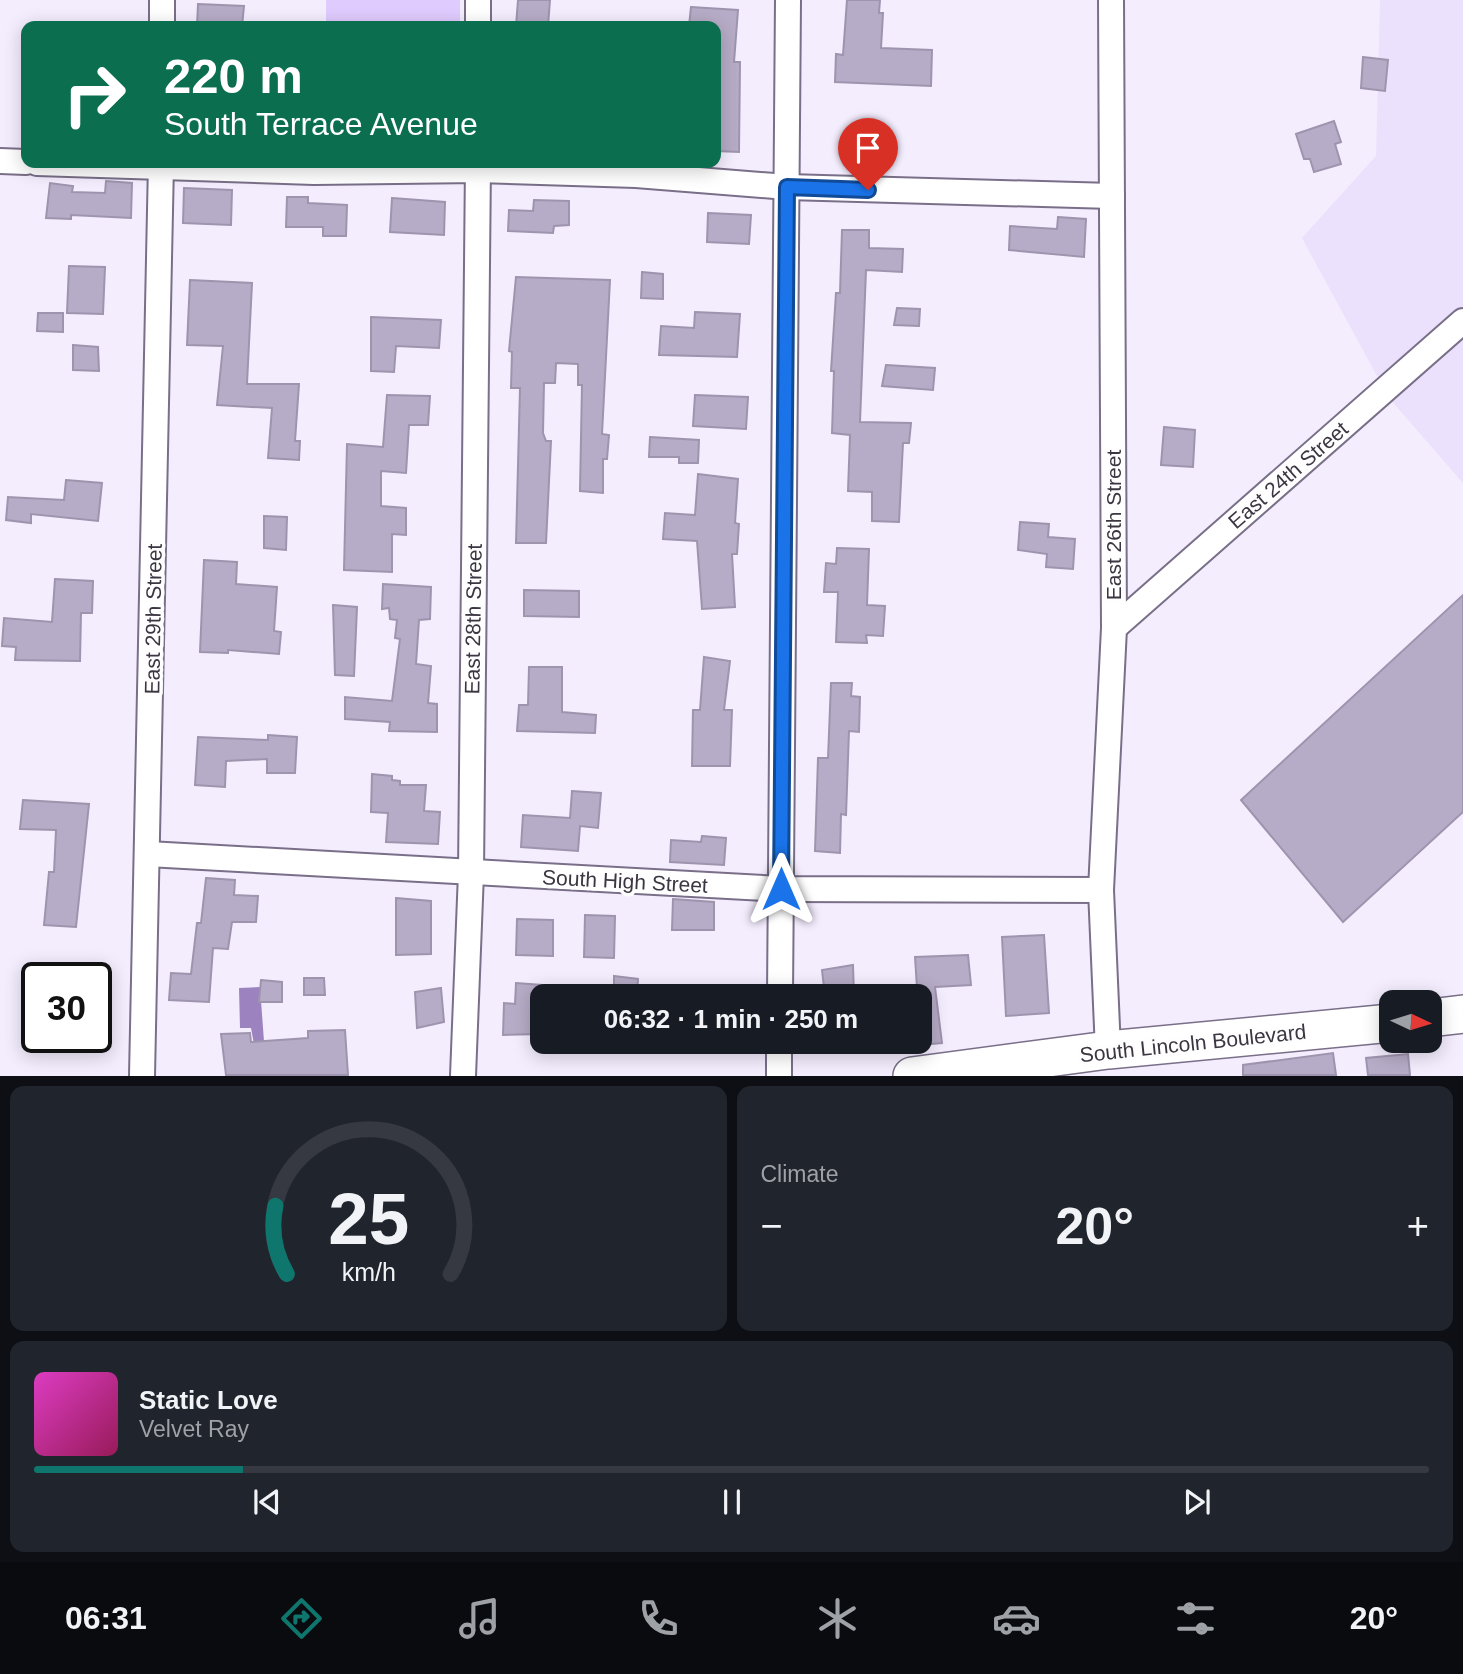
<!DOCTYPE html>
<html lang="en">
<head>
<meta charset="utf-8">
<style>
	body { margin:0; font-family:Arial,sans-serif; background:#20242c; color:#f1f3f6; height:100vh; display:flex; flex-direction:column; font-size:26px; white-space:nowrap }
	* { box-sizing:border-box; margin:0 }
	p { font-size:23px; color:#9ea1a6 }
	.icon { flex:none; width:38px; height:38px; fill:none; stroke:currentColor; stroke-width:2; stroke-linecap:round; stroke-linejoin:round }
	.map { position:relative; height:1076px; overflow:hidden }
	.panel { display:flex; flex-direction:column; gap:10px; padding:10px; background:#0d0f14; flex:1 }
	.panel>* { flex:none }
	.guide { position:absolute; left:21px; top:21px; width:700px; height:147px; border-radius:14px; box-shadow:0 4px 18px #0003; background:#0b6e4f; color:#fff; overflow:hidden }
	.needle { width:46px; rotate:94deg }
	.buttons { position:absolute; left:1379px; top:990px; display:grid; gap:14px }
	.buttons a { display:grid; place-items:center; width:63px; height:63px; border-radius:14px; background:#171b24; box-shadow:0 4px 18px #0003; font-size:35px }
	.speed { position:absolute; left:21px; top:962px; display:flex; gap:14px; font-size:35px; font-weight:700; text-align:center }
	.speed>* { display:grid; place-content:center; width:91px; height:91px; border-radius:50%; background:#171b24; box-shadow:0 4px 18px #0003; line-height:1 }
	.speed .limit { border:4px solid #111; border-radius:10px; background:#fff; color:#111 }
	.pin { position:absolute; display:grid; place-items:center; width:60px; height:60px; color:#fff; margin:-72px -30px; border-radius:50% 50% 50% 0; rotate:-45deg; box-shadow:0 0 7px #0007 }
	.pin .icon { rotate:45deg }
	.me { position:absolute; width:77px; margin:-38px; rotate:0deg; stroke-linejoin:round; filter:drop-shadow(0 0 5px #0008) }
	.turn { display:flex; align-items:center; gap:24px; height:147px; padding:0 28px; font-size:32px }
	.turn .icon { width:91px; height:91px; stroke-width:2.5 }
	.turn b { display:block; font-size:49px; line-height:60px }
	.big { font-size:52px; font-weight:700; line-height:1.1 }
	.panel .tile { flex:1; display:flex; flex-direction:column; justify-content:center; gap:10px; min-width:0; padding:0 24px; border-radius:14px; background:#20242c }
	.panel .dial { align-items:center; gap:0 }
	.dial svg { height:182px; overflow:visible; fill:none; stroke:#363941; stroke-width:7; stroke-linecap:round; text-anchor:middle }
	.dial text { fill:#f1f3f6; stroke:none }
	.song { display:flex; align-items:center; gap:21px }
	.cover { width:84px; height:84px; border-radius:10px; background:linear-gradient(135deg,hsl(310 70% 55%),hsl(330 70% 35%)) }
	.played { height:7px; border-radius:4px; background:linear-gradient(90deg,#0f766e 15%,#363941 15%) }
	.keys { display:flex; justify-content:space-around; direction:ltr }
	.heat { display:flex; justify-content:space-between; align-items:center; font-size:38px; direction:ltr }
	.panel .tiles { flex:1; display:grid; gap:10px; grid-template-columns:1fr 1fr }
	.tile:last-child { grid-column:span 2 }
	.trip { position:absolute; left:530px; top:984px; width:402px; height:70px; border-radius:14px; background:#171b24; box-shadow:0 4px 18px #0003; font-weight:700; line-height:70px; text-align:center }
	.tab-bar { display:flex; height:112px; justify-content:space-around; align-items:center; background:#090b0e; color:#9ea1a6 }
	.tab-bar .icon { width:49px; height:49px }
	.tab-bar .selected { color:#0f766e }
	.tab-bar b { font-size:32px; color:#f1f3f6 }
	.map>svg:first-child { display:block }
	.built { fill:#ece1fd }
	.green { fill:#dfcbfd }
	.water { fill:#9c83bf }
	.building { fill:#b7acc7; stroke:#9e94ae; stroke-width:2 }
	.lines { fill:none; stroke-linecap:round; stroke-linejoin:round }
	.street-casing { stroke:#796f88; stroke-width:28 }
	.secondary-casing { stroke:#796f88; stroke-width:40 }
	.street { stroke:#fff; stroke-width:24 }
	.secondary { stroke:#fff; stroke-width:37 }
	.route-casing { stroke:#114b97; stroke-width:18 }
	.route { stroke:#1a73e8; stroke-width:12 }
	.labels { text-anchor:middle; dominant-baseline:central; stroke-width:7; stroke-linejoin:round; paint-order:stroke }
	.street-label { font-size:21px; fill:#3b3641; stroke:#fefefe }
</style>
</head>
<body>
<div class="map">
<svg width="1463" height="1076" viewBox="0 0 1463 1076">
	<rect width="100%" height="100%" fill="#f4edfe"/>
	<!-- built -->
	<polygon class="built" points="1380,0 1463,0 1463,483 1389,398 1302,238 1376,156"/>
	<!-- green -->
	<rect class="green" x="326" y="0" width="134" height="26"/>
	<!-- water -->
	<polygon class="water" points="260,987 265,1055 256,1055 251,1028 240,1028 239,988"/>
	<!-- building -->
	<g class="building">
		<polygon points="518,0 550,0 548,26 516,26"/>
		<polygon points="847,0 880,0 879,13 883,13 881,48 932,50 931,86 835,82 836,54 843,55"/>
		<polygon points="198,4 244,6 242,26 197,26"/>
		<polygon points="691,7 738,10 734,62 740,62 739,152 716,151 716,26 689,26"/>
		<polygon points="1363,57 1388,60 1385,91 1361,88"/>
		<polygon points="1334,121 1341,142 1335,144 1341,164 1314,172 1310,159 1304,159 1296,134"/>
		<polygon points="106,181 132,183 131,218 71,215 71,219 46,218 50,183 73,186 72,192 105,193"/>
		<polygon points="184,188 232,190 231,225 183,223"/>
		<polygon points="287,197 308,197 308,203 347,205 346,236 323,236 323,227 286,227"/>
		<polygon points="392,198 445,202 444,235 390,232"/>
		<polygon points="534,200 569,201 569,225 554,226 553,233 508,231 509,210 533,211"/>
		<polygon points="708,213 751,215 749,244 707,242"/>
		<polygon points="1058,217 1086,219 1084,257 1009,250 1010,226 1057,229"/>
		<polygon points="842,230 869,230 869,248 903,249 902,272 866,270 860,422 911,423 909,443 903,443 899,522 872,521 872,492 848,491 850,435 832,433 834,371 831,371 836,293 840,293"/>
		<polygon points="69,266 105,267 103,314 67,313"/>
		<polygon points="642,272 663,274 663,299 641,298"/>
		<polygon points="516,277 610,280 602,434 609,435 607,459 603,459 603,493 580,491 582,385 578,385 578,364 556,363 555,383 544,383 543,433 546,441 551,441 546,543 516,543 520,388 511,388 512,352 509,351"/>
		<polygon points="190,280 252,283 247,384 299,384 295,441 300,441 299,460 268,458 272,408 217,405 223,346 187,345"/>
		<polygon points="897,308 920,309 919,326 894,325"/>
		<polygon points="695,312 740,314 737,357 659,355 661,326 694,328"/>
		<polygon points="38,313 63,313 63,332 37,331"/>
		<polygon points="371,317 441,320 439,348 396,346 394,372 371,371"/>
		<polygon points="73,345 98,347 99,371 73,370"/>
		<polygon points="886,365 935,368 933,390 882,386"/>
		<polygon points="387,395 430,396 428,425 409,425 406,473 381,471 381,506 406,508 406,535 392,534 392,572 344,570 347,444 383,447"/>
		<polygon points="695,395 748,397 746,429 693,426"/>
		<polygon points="1164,427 1195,430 1193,467 1161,465"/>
		<polygon points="650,437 699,440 698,463 679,463 679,457 649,457"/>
		<polygon points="698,474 738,479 735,523 739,524 737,554 732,554 735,607 702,609 697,541 663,539 665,513 695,515"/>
		<polygon points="66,480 102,483 98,521 31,514 31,523 6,520 8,497 64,500"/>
		<polygon points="264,516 287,517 286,550 264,548"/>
		<polygon points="1020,522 1049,524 1048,537 1075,539 1073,569 1046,567 1047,554 1018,550"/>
		<polygon points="837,548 869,549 867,605 885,606 883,636 866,635 867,643 836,642 838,592 824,592 826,563 836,564"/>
		<polygon points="204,560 237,562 236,584 277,587 274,631 281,632 279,654 228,650 228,653 200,652"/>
		<polygon points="55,579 93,581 92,613 81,613 80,661 15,660 16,647 2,646 4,618 52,622"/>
		<polygon points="383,584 431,587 430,619 419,620 416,664 431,666 428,703 437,704 437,732 389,731 390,722 345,719 345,697 392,701 400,639 395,638 397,620 390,619 389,608 382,609"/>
		<polygon points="524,590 579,591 579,617 524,616"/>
		<polygon points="1463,595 1463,812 1343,922 1241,800"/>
		<polygon points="333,605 357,607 354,676 335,675"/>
		<polygon points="704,657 730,661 724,710 732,710 730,766 692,766 693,710 700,710"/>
		<polygon points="529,667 562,667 562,712 596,715 595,733 517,731 519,705 528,705"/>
		<polygon points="831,683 852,683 851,696 860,697 859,732 849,731 846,815 841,814 840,853 815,851 818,758 828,758"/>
		<polygon points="268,735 297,737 295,773 267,773 267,759 226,761 225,787 195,785 198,737 268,740"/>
		<polygon points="372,774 392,776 392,780 400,781 400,785 426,785 424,811 440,812 438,844 386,842 388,813 371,812"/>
		<polygon points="572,791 601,793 598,828 580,826 578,851 521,847 523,815 570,818"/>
		<polygon points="23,800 89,804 76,927 44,925 49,872 54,872 56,830 20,829"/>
		<polygon points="702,836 726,838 724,865 670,862 671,840 701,842"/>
		<polygon points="206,878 235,880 234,895 258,896 256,922 232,922 228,949 213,948 209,1002 169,1000 171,973 191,974 197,923 201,923"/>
		<polygon points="396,898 431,901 431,954 396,955"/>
		<polygon points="673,899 714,902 714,930 672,930"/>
		<polygon points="585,915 615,916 614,958 584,957"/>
		<polygon points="517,919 553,920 553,956 516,955"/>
		<polygon points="1044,935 1049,1013 1006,1016 1002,937"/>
		<polygon points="968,955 971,985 935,987 942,1043 920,1045 920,987 917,988 915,957"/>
		<polygon points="853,965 854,996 825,996 822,970"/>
		<polygon points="614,976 638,979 637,996 614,996"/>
		<polygon points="304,978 324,978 325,995 304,995"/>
		<polygon points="261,980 282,982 282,1002 259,1002"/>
		<polygon points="516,983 542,985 542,1034 503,1035 504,1003 515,1004"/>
		<polygon points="441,988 444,1022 417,1028 415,992"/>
		<polygon points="345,1030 348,1075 226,1075 221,1034 250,1033 251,1042 308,1038 308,1031"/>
		<polygon points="1333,1053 1336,1075 1243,1075 1243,1065"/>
		<polygon points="1408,1054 1410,1075 1368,1075 1366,1058"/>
	</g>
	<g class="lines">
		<defs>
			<g id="street">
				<polyline points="478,0 478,26"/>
				<polyline points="162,26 162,0"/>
				<polyline points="0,161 26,162"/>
				<polyline points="37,163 314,172 478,170 636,175 787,187 1112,196"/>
				<polyline points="1114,628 1463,321"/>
				<polyline points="148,854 781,889 1101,890"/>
				<polyline points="780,996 788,0"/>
				<polyline points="1108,1050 1101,890 1114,628 1111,0"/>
				<polyline points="142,1076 161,163"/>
				<polyline points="463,1076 471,873 478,163"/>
				<polyline points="779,1076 779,1041"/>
			</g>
			<g id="secondary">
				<polyline points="1430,1018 1463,1014"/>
				<polyline points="912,1076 1108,1050 1391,1023"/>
			</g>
		</defs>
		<!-- street casing -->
		<use href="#street" class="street-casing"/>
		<!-- secondary casing -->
		<use href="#secondary" class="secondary-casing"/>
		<!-- street -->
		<use href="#street" class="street"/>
		<!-- secondary -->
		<use href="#secondary" class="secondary"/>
	</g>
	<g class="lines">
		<defs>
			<polyline id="route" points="781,889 787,187 868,190"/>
		</defs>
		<!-- route casing -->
		<use href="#route" class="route-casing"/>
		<!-- route -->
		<use href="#route" class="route"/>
	</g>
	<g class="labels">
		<!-- street labels -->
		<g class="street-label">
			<text transform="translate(1288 475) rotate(-41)">East 24th Street</text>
			<text transform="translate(1113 525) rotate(-90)">East 26th Street</text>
			<text transform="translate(153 619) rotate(-89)">East 29th Street</text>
			<text transform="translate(473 619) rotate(-89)">East 28th Street</text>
			<text transform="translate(625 881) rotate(3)">South High Street</text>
			<text transform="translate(1193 1043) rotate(-6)">South Lincoln Boulevard</text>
		</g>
	</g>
</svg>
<div class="buttons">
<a><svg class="needle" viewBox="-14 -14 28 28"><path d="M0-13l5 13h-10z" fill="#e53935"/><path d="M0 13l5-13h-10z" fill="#9ea1a6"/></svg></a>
</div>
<div class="speed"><div class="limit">30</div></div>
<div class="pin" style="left:868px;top:190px;background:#d93025"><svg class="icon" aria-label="arrive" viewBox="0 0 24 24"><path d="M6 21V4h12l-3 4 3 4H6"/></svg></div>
<svg class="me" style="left:781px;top:889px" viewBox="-20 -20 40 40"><path d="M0-17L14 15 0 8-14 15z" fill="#1a73e8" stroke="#fff" stroke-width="4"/></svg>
<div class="trip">06:32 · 1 min · 250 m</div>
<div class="guide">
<div class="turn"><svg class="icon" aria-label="right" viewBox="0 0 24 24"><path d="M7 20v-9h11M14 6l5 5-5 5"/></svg><div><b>220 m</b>South Terrace Avenue</div></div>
</div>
</div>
<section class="panel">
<div class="tiles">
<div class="tile dial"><svg viewBox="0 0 100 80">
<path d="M14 69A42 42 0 1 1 86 69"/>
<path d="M14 69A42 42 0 0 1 9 39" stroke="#0f766e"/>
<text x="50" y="56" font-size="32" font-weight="700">25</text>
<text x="50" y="72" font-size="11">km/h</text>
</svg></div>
<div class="tile"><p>Climate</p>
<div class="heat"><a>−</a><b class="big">20°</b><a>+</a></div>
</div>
<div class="tile">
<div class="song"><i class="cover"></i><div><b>Static Love</b><p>Velvet Ray</p></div></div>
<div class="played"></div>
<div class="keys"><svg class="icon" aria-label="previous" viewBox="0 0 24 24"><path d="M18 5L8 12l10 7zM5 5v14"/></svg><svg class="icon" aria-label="pause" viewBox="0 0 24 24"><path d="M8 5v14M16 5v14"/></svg><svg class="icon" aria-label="next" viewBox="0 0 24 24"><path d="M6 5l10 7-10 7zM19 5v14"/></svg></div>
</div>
</div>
</section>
<nav class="tab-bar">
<b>06:31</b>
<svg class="icon selected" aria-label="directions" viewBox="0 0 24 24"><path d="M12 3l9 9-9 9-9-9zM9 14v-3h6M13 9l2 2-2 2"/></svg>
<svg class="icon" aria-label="music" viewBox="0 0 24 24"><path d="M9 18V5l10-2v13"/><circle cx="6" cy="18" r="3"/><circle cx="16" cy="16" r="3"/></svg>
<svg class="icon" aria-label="phone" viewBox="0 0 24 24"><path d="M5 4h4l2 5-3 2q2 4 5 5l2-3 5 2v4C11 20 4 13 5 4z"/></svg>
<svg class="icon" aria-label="climate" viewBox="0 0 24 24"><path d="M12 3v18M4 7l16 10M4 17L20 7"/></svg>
<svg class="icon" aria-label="car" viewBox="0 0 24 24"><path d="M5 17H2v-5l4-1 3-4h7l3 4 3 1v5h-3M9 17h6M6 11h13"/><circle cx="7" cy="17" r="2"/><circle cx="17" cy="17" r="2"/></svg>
<svg class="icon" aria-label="filters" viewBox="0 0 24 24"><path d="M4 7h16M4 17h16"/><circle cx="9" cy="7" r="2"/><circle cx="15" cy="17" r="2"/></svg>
<b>20°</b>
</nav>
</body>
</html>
